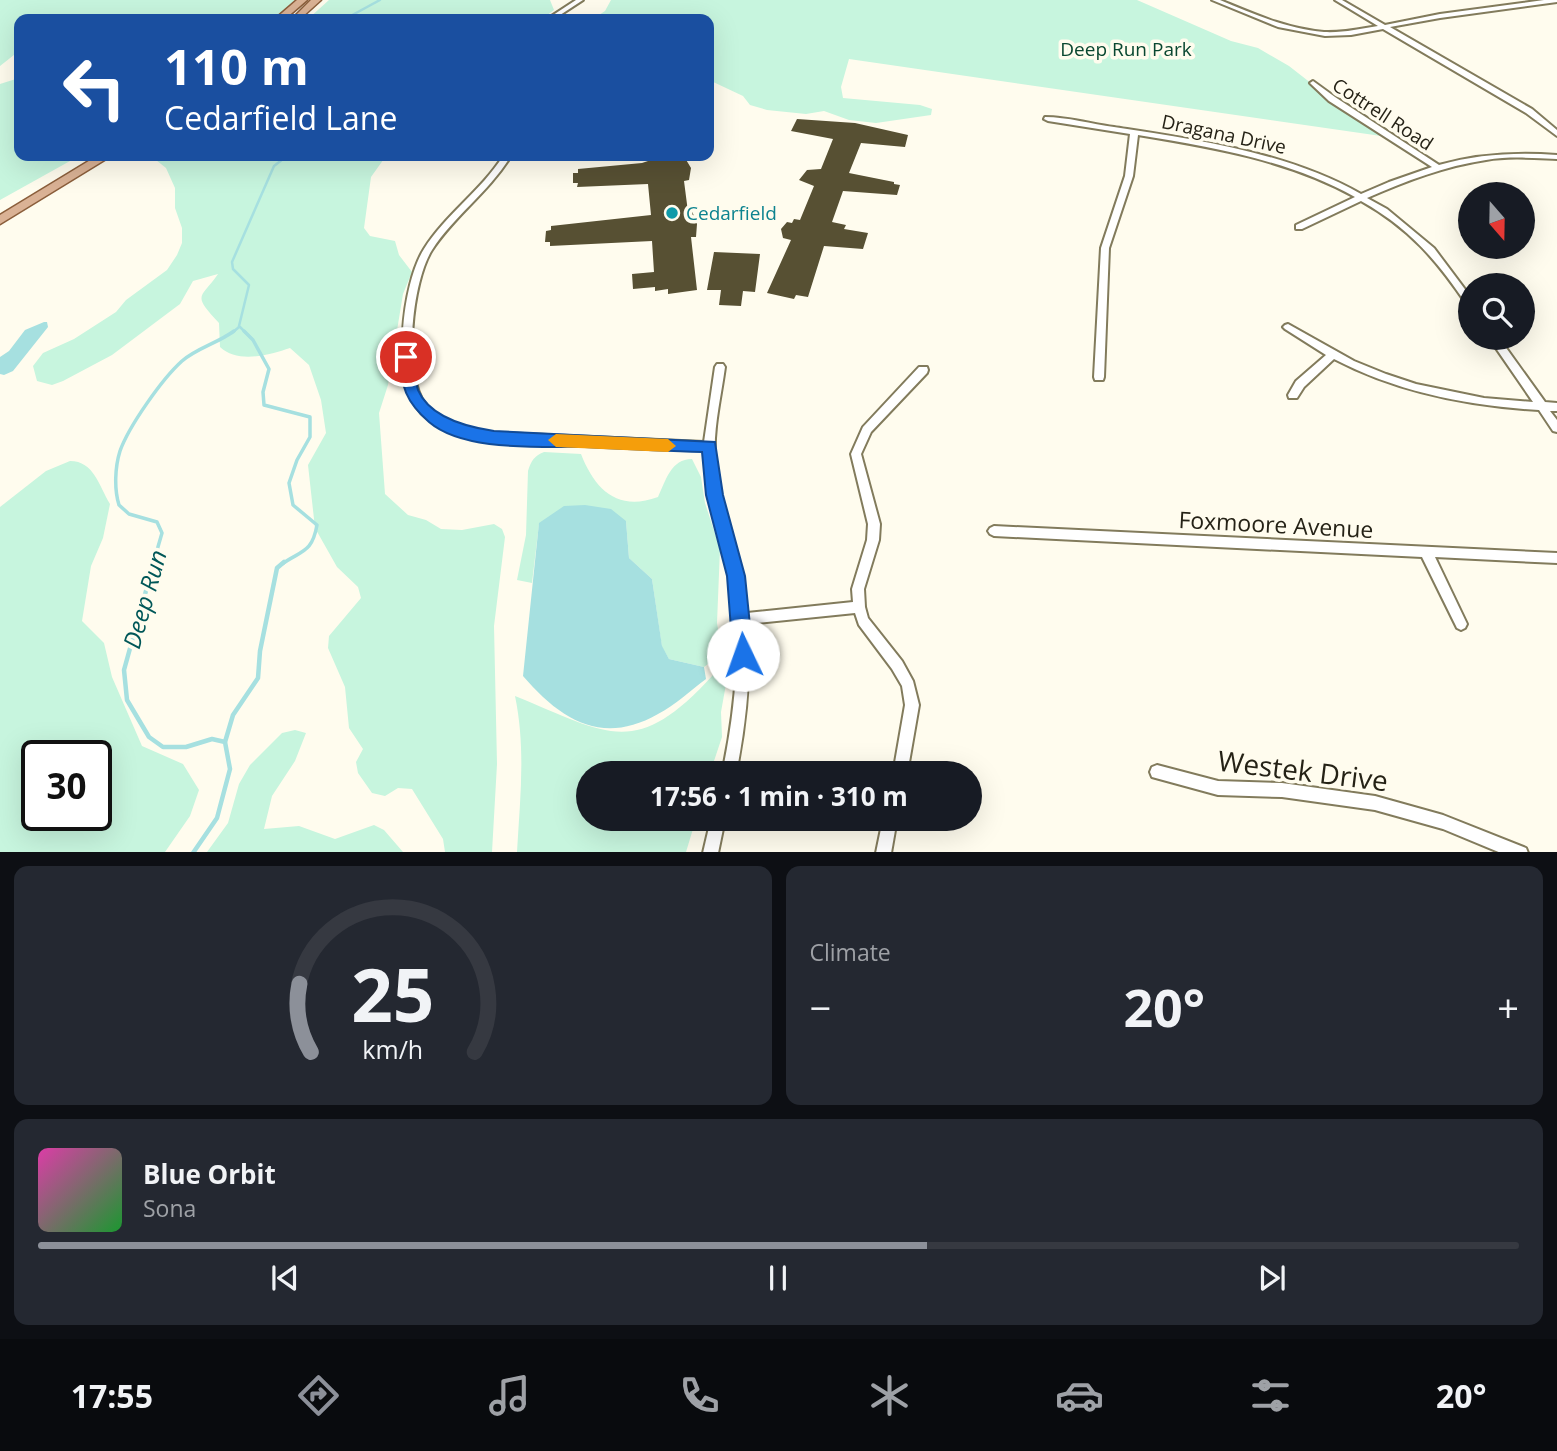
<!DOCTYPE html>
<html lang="en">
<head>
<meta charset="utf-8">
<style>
	body { margin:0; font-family:"Open Sans",sans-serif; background:#242831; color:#f1f3f6; height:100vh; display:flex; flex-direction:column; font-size:26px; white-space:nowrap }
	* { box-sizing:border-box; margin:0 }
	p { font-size:23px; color:#9ea1a6 }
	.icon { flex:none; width:38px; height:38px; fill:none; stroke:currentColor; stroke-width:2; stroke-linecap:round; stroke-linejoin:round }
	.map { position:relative; height:852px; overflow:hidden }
	.drawer { display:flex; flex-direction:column; gap:14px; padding:14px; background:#0d0f14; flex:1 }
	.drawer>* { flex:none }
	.hud { position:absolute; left:14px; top:14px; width:700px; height:147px; border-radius:14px; box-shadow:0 7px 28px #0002; background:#1a4fa0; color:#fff; overflow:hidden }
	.needle { width:46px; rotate:160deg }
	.buttons { position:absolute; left:1458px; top:182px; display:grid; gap:14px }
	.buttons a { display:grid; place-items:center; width:77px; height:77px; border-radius:50%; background:#171b24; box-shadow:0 7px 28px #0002; font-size:35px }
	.speed { position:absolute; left:21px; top:740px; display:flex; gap:14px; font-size:35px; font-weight:700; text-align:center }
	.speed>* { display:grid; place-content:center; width:91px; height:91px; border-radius:50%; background:#171b24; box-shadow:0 7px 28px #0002; line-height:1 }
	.speed .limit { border:4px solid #111; border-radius:10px; background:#fff; color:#111 }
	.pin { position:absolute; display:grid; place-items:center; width:60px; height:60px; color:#fff; margin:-30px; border:4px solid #fff; border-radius:50%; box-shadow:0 2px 7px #0007 }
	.me { position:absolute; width:77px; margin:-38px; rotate:357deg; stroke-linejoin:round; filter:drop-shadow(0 0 5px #0008) }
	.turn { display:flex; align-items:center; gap:24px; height:147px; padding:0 35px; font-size:32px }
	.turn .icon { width:91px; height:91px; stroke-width:2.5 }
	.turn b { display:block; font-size:49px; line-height:60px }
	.big { font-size:52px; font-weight:700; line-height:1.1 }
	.drawer .widget { flex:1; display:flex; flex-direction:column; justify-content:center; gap:10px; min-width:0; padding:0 24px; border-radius:14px; background:#242831 }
	.drawer .dial { align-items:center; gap:0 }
	.dial svg { height:182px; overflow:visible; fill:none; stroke:#363941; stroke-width:7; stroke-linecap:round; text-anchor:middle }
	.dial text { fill:#f1f3f6; stroke:none }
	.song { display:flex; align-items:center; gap:21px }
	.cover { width:84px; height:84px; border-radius:10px; background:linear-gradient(135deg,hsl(320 70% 55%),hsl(130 70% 35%)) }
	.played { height:7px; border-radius:4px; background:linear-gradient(90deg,#8c9099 60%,#363941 60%) }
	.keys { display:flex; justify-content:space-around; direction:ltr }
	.heat { display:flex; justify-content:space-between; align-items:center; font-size:38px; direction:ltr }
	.drawer .tiles { flex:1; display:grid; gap:14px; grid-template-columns:1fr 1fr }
	.widget:last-child { grid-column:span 2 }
	.trip { position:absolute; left:576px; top:761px; width:406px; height:70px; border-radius:35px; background:#171b24; box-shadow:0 7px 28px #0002; font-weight:700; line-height:70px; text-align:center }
	.menu { display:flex; height:112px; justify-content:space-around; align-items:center; background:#090b0e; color:#9ea1a6 }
	.menu .icon { width:49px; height:49px }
	.menu .selected { color:#8c9099 }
	.menu b { font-size:32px; color:#f1f3f6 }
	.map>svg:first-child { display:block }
	.green { fill:#c7f5de; fill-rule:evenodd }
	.water { fill:#a6e0e0 }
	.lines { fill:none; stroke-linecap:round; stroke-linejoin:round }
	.stream-far2 { stroke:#a6e0e0; stroke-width:2.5 }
	.stream-far1 { stroke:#a6e0e0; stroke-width:3.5 }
	.stream { stroke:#a6e0e0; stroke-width:4.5 }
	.building { fill:#575033 }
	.minor-casing { stroke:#827b5c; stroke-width:4 }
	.primary-casing { stroke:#8b5e3b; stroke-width:3 }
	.minor { fill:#fff; fill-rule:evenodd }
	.primary { fill:#dab295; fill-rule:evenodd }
	.route { fill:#1a73e8; stroke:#114b97; stroke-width:2 }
	.slow { fill:#f59e0b }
	.culture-dot { fill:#0f9aa8; stroke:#fffcee; stroke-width:2.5 }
	.labels { text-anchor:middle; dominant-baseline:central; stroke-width:7; stroke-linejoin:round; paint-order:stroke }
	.far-park-label { font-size:19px; fill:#094730; stroke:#fffcee }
	.far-street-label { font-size:19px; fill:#252216; stroke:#fffcee }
	.far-culture-label { font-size:19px; fill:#0d838f; stroke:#fffcee; text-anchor:start }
	.street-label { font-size:23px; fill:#252216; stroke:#fffcee }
	.water-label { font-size:24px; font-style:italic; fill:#005758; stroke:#fffcee }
	.near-street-label { font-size:28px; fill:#252216; stroke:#fffcee }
</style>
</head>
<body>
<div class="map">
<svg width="1557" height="853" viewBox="0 0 1557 853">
	<rect width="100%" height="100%" fill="#fffcee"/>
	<!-- green -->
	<g class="green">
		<polygon points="0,0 295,0 274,19 19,19 19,51 0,66"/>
		<polygon points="329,0 550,0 554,10 542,19 308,19"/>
		<polygon points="611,0 1137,0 1231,41 1258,48 1289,66 1357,119 1388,137 849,59 841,87 843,98 920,105 932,109 931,115 876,123 849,120 824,111 806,114 767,110 750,105 743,96 709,80 709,19 593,19 605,11"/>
		<polygon points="19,78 19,156 79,156 0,200 0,84"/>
		<path d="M123,156H386L371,177L364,228L370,236L395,241L399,255L412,272L403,294L388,385L379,413L385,494L408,515L426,520L441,529L462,530L494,524L502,529L505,537L494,626L497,764L492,852H445L443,839L412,789L398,788L385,796L372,793L358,773L356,762L363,749L349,728L345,687L328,648L329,636L361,598L358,587L337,567L315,528L308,465L326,433L321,400L309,365L290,348C269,355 238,364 220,347L219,323C191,293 201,299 218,274L193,281L180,304L112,355L63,381L52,385L37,381L33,366L43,353L74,339L116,312L126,300L167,270L177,255L182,243V228L175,208V188L166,168L156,160L121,159Z"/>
		<path d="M544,452L581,454C595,490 618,512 658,497C666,480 671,459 692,459L701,477L705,503L720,549L717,623L721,648L716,658L704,667L669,659L662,647L652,579L629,558L626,521L539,524L532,583L517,580L526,535L528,471C531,461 534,456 544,452Z"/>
		<path d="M70,461C94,461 99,486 110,504L103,538L91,566L82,621L104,643L112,677L142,746L183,764L199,790L190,816L165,852H0V507L46,471ZM96,756V816H37V756Z"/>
		<path d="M728,673L721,712L722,737L710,773L588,774V819H696L686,852H517C520,799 526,749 515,696C608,734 636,760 713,675Z"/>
		<polygon points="295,730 306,733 295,761 272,796 264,829 299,826 335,839 374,825 384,830 403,852 207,852 228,823 239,784 250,765 282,733"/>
	</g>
	<!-- water -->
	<g class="water">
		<polygon points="44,322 47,322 48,327 13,371 4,375 0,374 0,357 9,351 25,330"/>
		<path d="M585,505L611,509L626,521L629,558L652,579L662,646L669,659L704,667L706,679C690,691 675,705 658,714C602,746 561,720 523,676L539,523L564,506Z"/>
	</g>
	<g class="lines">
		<!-- stream-far2 -->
		<g class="stream-far2">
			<polyline points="345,19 380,0"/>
			<polyline points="232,333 239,327"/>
			<polyline points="246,333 239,326 249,285 233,269 232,262 274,166 287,156"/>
		</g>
		<!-- stream-far1 -->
		<g class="stream-far1">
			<path d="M244,331L253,340L269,369L263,392L264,405L310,417V437L297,460L289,483L293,505L317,525C312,553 302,550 282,564"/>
			<path d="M153,564L162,533L157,522L129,514L119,505C114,489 115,467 120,451C129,426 162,379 182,361C197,348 218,343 234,331"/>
		</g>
		<!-- stream -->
		<g class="stream">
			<polyline points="154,562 124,670 127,700 149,737 163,747 186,747 212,739 225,742"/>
			<polyline points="193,853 217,818 230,769 225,742 233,715 258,678 260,651 277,568 284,562"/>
		</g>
	</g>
	<!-- building -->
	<g class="building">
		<polygon points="797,119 855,123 908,135 905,147 861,143 849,173 894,182 894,184 900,185 897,195 843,191 832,222 846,225 844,229 868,233 863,249 824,246 808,297 796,295 794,299 767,293 791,240 783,238 781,229 787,222 792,223 794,219 800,220 814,186 799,180 807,170 821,169 833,139 791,131"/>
		<polygon points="648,156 680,156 680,158 685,158 691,168 689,180 684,181 688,212 692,211 697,224 696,237 691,237 697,290 668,294 668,289 655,291 655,287 633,289 632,274 654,272 652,241 550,246 550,242 545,242 546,231 551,230 551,226 651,215 648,184 577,187 578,183 573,183 573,173 578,173 578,169 642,163 648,161"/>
		<polygon points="714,252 760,254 755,292 743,291 741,306 719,305 721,290 707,290"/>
	</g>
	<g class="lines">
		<defs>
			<g id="minor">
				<polygon points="576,0 583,0 554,19 547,19"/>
				<path d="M1212,0H1220C1254,14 1287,29 1324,32C1342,33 1360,29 1378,26L1335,0H1342L1385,25L1440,14L1544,0H1557V2L1440,18L1390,27L1532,109L1557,130V136L1526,113L1383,29L1351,35L1325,36L1278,27Z"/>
				<path d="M1313,81L1335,97L1439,165C1478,154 1517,152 1557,155V159C1533,158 1510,156 1486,160C1445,166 1406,181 1367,198L1387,209L1434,248L1470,296V306L1467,305C1436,259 1409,228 1361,201L1302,229H1296V225L1355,197C1289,160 1211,147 1138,135L1133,176L1109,248L1104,377L1103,380H1095L1094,377L1101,248L1125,176L1130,134L1048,121L1044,119L1045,117C1067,117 1092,124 1114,127C1198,140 1287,152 1361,194L1389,182L1432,167L1329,101L1311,84L1310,83Z"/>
				<path d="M503,156H511C488,193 454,216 432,250C412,281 402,376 426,405C439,420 460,426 478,432L704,442L715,367L717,364H723L725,367C721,397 713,428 715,459C719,511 741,560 747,613L853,602L852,589L867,540L868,524L851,454L863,427L919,367H927L928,370L927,373L871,432L861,454L880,524L879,540L864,589L865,607L868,618L902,661L913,681L919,705L907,774H893L905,705L902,686L892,669L859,625L855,613L748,624C751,675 746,724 736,774H722C736,707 743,638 729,571C720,530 706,492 704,450L478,440C458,434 436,428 421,413C391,381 402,284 424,249C446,214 481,191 503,156Z"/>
				<path d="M1288,324L1354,361L1386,374L1416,384L1484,398L1533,402L1489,338H1499L1545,402L1557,403V411H1550L1557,420V432L1553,431L1539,410C1468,406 1397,392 1334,359L1304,387L1297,398H1289L1288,395L1296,381L1326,355L1285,329L1283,327L1285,325Z"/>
				<polygon points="994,526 1557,553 1557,563 1435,557 1467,624 1465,628 1461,630 1457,628 1422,557 994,536 990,534 988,531 990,528"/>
				<polygon points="1157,765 1218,781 1282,783 1375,796 1443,815 1526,848 1528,853 1501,853 1443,829 1375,810 1282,797 1218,795 1152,777 1150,772 1152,767"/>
				<polygon points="711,819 725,819 718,853 703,853"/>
				<polygon points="883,819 897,819 891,853 876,853"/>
			</g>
			<g id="primary">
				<polygon points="297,0 307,0 285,19 275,19"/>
				<polygon points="311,0 321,0 300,19 292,19"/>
				<polygon points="97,156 111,156 0,224 0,215"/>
			</g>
		</defs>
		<!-- minor casing -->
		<use href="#minor" class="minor-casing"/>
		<!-- primary casing -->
		<use href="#primary" class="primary-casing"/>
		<!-- minor -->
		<use href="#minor" class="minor"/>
		<!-- primary -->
		<use href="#primary" class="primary"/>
	</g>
	<!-- route -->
	<path class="route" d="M406,351L413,357C415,367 415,380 418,390C430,418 467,427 494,431L715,442L723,495L745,576L753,655L750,661L743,664L736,661L733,655L727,576L706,495L702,452C663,451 624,449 585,447C540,446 464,452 429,422C405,401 402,387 399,357Z"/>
	<!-- slow -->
	<polygon class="slow" points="556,434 668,439 676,446 668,452 556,447 548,440"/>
	<!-- markers -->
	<circle class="culture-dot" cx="672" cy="213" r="7"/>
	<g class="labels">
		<!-- far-park labels -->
		<g class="far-park-label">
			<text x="1126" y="49">Deep Run Park</text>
		</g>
		<!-- far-street labels -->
		<g class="far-street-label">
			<text transform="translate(1383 114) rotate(33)">Cottrell Road</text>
			<text transform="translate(1224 134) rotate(12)">Dragana Drive</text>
		</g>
		<!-- far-culture labels -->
		<g class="far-culture-label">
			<text x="686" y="213">Cedarfield</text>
		</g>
		<!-- street labels -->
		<g class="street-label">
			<text transform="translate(1276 524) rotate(3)">Foxmoore Avenue</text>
		</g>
		<!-- water labels -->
		<g class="water-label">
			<text transform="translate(144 599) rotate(-74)">Deep Run</text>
		</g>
		<!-- near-street labels -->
		<g class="near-street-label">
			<text transform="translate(1303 770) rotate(7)">Westek Drive</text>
		</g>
	</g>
</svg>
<div class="buttons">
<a><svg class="needle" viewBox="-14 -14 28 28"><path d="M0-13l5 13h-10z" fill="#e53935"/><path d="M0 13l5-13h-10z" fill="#9ea1a6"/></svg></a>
<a><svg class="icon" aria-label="search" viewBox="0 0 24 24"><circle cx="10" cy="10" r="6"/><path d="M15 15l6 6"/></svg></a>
</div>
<div class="speed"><div class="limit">30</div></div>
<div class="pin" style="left:406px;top:357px;background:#d93025"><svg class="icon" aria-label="arrive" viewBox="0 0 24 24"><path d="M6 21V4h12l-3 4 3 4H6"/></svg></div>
<svg class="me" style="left:743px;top:655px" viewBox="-20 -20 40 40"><circle r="19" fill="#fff"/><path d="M0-13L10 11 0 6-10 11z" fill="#1a73e8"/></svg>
<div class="trip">17:56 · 1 min · 310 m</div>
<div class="hud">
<div class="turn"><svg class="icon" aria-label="left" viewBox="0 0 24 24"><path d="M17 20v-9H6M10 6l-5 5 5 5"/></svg><div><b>110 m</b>Cedarfield Lane</div></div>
</div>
</div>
<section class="drawer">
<div class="tiles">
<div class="widget dial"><svg viewBox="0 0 100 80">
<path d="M14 69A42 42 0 1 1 86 69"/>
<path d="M14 69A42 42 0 0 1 9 39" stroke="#8c9099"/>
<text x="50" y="56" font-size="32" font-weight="700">25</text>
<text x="50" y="72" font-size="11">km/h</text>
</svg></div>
<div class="widget"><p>Climate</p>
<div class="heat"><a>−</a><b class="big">20°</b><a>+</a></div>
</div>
<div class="widget">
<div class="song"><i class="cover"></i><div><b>Blue Orbit</b><p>Sona</p></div></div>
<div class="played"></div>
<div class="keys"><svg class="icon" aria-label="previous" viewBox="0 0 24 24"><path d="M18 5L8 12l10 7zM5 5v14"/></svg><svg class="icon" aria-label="pause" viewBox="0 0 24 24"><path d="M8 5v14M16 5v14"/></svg><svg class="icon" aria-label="next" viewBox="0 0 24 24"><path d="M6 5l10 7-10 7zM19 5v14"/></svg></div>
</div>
</div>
</section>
<nav class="menu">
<b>17:55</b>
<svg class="icon selected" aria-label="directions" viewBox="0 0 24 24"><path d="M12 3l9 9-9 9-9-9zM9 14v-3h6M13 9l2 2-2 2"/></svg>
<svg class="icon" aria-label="music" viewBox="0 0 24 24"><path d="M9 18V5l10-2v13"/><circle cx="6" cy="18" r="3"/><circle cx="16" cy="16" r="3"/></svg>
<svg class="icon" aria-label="phone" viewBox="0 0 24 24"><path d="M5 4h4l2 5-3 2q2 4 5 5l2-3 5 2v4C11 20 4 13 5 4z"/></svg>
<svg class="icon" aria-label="climate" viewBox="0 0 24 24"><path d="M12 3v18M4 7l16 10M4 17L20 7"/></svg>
<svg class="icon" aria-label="car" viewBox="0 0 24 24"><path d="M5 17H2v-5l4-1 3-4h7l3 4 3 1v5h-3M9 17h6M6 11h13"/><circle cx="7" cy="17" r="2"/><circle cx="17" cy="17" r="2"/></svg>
<svg class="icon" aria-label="filters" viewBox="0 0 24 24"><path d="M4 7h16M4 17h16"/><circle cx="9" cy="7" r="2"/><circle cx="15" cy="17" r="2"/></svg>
<b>20°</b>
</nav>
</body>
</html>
